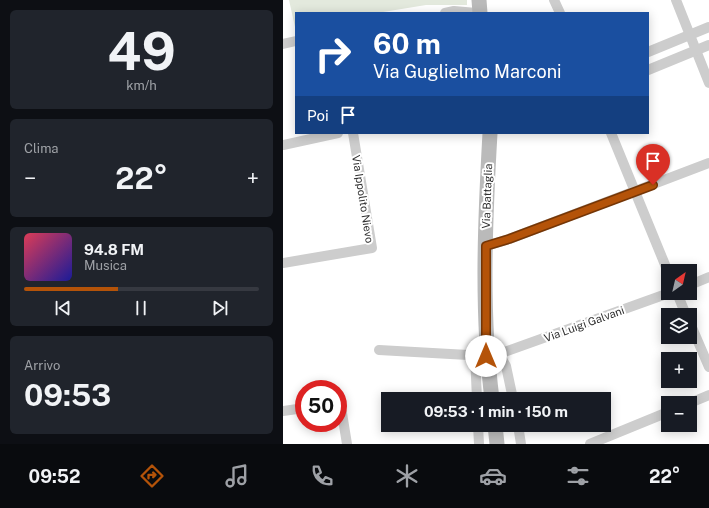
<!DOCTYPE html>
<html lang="it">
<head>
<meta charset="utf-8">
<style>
	body { margin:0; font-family:"Public Sans",sans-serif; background:#20242c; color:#f1f3f6; height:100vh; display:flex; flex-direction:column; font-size:15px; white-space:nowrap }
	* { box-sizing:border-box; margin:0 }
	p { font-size:13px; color:#9ea1a6 }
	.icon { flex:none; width:22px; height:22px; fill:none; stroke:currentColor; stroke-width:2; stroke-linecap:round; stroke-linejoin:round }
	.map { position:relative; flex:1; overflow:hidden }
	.details { display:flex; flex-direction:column; gap:10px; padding:10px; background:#0d0f14; width:283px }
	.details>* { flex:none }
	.banner { position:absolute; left:12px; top:12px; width:354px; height:122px; border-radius:0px; box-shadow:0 2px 10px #0003; background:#1a4fa0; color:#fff; overflow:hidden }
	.needle { width:26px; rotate:34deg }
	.fabs { position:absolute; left:378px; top:264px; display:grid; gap:8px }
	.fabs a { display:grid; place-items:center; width:36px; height:36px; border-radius:0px; background:#171b24; box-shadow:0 2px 10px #0003; font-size:20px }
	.speed { position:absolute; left:12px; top:380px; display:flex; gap:8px; font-size:20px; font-weight:700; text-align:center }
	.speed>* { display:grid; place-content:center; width:52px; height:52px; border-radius:50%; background:#171b24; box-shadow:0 2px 10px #0003; line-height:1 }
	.speed .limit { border:6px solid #d22; background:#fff; color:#111 }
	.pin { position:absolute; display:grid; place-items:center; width:34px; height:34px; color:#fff; margin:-41px -17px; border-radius:50% 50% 50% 0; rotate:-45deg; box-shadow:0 0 4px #0007 }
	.pin .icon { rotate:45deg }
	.me { position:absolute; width:44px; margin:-22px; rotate:0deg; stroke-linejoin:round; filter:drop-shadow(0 0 3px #0008) }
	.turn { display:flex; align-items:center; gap:14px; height:84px; padding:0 12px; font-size:18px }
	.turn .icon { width:52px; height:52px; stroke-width:2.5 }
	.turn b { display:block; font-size:28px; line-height:34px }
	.then { display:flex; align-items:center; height:38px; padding:0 12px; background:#0003; gap:8px; font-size:15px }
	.big { font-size:30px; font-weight:700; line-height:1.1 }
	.details .widget { flex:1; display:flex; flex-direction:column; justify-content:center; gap:6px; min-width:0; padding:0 14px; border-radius:6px; background:#20242c }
	.details .dial { align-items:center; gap:0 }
	.dial b { font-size:52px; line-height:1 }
	.song { display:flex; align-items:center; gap:12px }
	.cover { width:48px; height:48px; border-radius:6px; background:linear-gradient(135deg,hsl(350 70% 55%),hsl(240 70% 35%)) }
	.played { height:4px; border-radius:2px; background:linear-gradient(90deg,#b45309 40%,#363941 40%) }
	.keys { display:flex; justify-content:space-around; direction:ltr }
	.heat { display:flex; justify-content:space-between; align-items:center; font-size:22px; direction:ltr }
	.trip { position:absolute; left:98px; top:392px; width:230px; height:40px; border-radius:0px; background:#171b24; box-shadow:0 2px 10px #0003; font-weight:700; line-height:40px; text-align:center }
	.tabs { display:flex; height:64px; justify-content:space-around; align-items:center; background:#090b0e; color:#9ea1a6 }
	.tabs .icon { width:28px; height:28px }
	.tabs .on { color:#b45309 }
	.tabs b { font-size:18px; color:#f1f3f6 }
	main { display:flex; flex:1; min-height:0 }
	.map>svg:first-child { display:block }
	.green { fill:#e3e9dd }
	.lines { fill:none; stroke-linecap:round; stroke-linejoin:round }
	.minor { stroke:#cdcdcd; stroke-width:10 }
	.secondary { stroke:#bababa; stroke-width:15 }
	.route-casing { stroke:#753606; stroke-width:10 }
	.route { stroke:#b45309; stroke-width:7 }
	.labels { text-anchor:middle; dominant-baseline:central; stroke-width:4; stroke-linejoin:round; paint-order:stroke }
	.street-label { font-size:11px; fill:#303030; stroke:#fff }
</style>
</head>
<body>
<main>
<section class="details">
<div class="widget dial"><b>49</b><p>km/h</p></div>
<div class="widget"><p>Clima</p>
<div class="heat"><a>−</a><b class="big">22°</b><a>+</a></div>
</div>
<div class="widget">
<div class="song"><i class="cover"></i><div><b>94.8 FM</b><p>Musica</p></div></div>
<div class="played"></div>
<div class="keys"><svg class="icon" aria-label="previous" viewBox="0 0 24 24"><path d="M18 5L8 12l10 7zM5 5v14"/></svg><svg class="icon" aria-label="pause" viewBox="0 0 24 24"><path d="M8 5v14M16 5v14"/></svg><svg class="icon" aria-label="next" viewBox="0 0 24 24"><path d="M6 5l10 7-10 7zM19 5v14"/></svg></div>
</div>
<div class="widget"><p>Arrivo</p><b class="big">09:53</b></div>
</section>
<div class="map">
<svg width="426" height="444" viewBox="0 0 426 444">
	<rect width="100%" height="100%" fill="#fff"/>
	<!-- green -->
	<polygon class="green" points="6,0 184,0 184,5 143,5 94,13 13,13 12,27"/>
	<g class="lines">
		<!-- minor -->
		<g class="minor">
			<polyline points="271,0 277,13"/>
			<polyline points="393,0 426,83"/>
			<polyline points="162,13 171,11 193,13"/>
			<polyline points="0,44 13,41"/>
			<polyline points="365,52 426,27"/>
			<polyline points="365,70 426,45"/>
			<polyline points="328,133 385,272"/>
			<polyline points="0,145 55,133"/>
			<polyline points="203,246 226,239 426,163"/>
			<polyline points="0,263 89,248 70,133"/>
			<polyline points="407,285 426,277"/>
			<polyline points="394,293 403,315"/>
			<polyline points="407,323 426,367"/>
			<polyline points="96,350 203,356 216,354 223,366 230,399"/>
			<polyline points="216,354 386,293"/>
			<polyline points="192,355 194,399"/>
			<polyline points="407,403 426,395"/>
			<polyline points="55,409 59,413 64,444"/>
			<polyline points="0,411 21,408"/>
			<polyline points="195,425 196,444"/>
			<polyline points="235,425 238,444"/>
			<polyline points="307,444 385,412"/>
		</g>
		<!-- secondary -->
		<g class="secondary">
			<polyline points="196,0 197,13"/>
			<path d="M207,133C202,221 198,312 209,399"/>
			<polyline points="212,425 214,444"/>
		</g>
	</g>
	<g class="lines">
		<defs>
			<polyline id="route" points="203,356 203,246 226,239 370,185"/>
		</defs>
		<!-- route casing -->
		<use href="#route" class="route-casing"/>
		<!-- route -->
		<use href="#route" class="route"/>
	</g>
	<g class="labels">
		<!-- street labels -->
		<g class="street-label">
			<text transform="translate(204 196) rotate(-88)">Via Battaglia</text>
			<text transform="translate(80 199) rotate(81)">Via Ippolito Nievo</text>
			<text transform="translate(301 324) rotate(-20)">Via Luigi Galvani</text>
		</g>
	</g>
</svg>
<div class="fabs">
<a><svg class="needle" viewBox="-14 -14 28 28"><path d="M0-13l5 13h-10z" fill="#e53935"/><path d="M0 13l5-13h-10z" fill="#9ea1a6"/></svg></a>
<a><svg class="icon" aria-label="layers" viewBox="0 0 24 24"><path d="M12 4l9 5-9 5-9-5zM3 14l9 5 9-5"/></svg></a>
<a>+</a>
<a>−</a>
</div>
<div class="speed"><div class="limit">50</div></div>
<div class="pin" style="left:370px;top:185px;background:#d93025"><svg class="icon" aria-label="arrive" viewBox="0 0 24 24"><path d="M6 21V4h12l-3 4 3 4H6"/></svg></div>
<svg class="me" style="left:203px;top:356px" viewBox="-20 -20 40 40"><circle r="19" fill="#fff"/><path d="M0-13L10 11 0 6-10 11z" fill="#b45309"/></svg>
<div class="trip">09:53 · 1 min · 150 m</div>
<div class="banner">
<div class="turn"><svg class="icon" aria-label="right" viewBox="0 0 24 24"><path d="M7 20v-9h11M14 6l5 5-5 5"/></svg><div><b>60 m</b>Via Guglielmo Marconi</div></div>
<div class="then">Poi<svg class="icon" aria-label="arrive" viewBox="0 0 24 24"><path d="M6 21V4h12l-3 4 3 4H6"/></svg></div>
</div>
</div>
</main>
<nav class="tabs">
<b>09:52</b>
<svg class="icon on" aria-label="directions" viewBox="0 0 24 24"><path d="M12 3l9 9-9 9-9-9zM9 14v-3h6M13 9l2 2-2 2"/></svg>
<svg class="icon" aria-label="music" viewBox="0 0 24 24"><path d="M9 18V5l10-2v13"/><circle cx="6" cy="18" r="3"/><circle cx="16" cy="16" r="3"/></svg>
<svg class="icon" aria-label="phone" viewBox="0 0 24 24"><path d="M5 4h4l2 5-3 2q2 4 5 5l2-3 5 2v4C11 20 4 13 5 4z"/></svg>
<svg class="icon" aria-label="climate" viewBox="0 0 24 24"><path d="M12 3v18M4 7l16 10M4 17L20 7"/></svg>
<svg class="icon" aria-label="car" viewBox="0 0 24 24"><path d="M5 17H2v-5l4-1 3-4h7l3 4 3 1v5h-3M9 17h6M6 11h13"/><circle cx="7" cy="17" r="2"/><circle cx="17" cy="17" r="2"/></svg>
<svg class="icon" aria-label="filters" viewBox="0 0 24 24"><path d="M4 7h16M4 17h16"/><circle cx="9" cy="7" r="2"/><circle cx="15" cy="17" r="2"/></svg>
<b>22°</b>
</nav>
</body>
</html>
